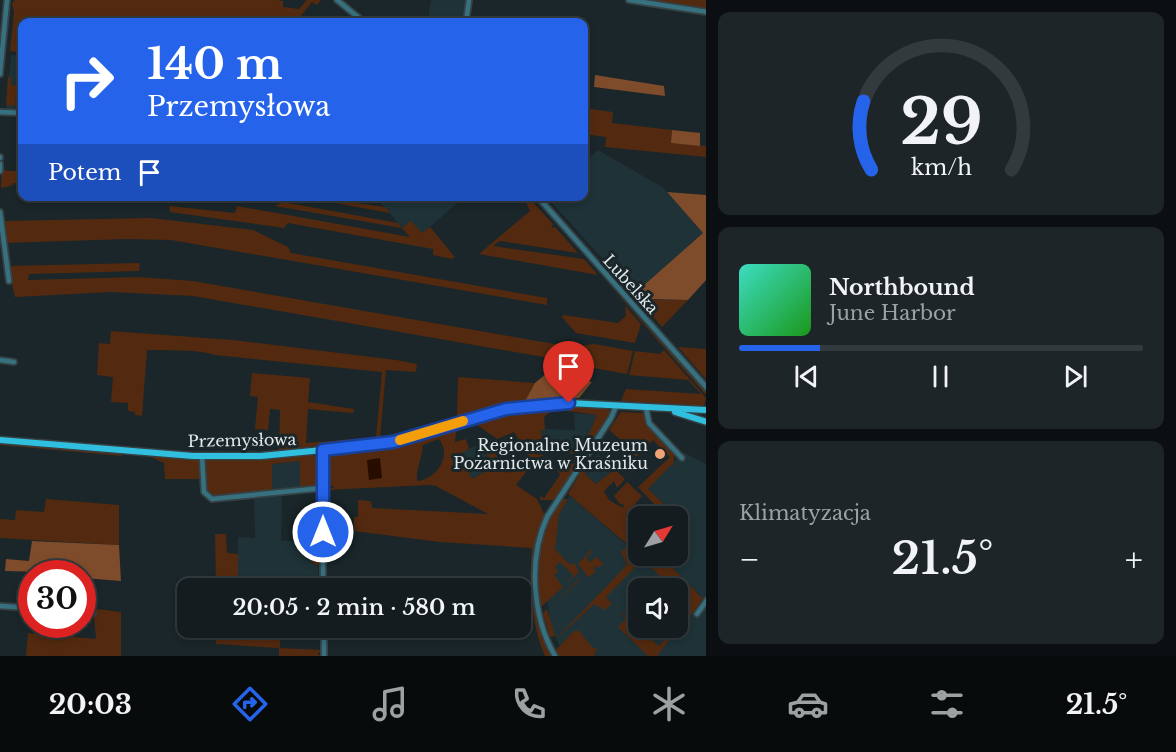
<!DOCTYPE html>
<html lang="pl">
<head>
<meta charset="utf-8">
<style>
	body { margin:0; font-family:"Libre Baskerville",serif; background:#1d2528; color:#f1f3f6; height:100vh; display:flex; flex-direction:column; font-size:22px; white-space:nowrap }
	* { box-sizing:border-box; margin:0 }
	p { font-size:20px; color:#9da1a4 }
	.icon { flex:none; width:33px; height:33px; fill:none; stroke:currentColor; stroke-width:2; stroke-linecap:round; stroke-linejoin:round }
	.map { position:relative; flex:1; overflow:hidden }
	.details { display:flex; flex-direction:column; gap:12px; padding:12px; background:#0b0f11; width:470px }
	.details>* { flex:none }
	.guide { position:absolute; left:18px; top:18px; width:570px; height:183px; border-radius:12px; box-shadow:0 3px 9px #0003,0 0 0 2px #333a3d; background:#2563eb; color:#fff; overflow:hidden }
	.needle { width:39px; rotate:53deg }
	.controls { position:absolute; left:628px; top:506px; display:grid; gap:12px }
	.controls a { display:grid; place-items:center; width:60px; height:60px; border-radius:12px; background:#141c1f; box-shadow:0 3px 9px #0003,0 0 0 2px #333a3d; font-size:30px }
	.speed { position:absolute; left:18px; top:560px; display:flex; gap:12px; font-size:30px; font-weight:700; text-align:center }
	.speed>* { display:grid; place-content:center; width:78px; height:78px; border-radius:50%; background:#141c1f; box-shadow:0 3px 9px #0003,0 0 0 2px #333a3d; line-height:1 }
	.speed .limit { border:9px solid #d22; background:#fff; color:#111 }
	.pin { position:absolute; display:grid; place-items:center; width:51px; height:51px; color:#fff; margin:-62px -26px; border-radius:50% 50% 50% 0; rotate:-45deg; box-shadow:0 0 6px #0007 }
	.pin .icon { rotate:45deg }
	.me { position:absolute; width:66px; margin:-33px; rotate:0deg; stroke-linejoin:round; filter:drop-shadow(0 0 4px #0008) }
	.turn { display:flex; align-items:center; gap:21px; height:126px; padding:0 30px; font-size:27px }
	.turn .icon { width:78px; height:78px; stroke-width:2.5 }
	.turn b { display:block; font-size:42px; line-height:51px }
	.then { display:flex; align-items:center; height:57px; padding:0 30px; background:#0003; gap:12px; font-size:22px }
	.big { font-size:45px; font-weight:600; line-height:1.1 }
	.details .card { flex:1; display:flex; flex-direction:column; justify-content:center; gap:9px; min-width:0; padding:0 21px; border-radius:12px; background:#1d2528 }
	.details .dial { align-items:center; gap:0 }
	.dial svg { height:156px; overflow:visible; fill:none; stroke:#333a3d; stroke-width:7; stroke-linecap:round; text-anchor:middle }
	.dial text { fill:#f1f3f6; stroke:none }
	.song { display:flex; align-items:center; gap:18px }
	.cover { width:72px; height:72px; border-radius:9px; background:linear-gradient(135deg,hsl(170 70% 55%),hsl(120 70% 35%)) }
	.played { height:6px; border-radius:3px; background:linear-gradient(90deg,#2563eb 20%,#333a3d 20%) }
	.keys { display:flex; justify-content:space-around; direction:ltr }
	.heat { display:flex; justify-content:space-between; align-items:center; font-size:33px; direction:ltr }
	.trip { position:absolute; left:177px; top:578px; width:354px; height:60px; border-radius:12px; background:#141c1f; box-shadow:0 3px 9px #0003,0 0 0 2px #333a3d; font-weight:600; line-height:60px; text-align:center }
	.tab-bar { display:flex; height:96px; justify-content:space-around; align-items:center; background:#080b0c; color:#9da1a4 }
	.tab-bar .icon { width:42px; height:42px }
	.tab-bar .active { color:#2563eb }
	.tab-bar b { font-size:27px; color:#f1f3f6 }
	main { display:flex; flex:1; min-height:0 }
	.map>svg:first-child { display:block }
	.built { fill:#1e3237 }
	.green { fill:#532a0f; fill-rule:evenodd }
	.forest { fill:#7e4b2b }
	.water { fill:#260d00 }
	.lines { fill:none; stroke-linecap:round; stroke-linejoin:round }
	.minor-casing { stroke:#364144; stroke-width:8 }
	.major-casing { stroke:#364144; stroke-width:9 }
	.minor { stroke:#377180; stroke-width:4.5 }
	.major { stroke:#30bfde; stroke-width:6 }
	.route-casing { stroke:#184099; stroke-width:15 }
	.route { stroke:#2563eb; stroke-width:10 }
	.slow { stroke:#f59e0b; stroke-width:10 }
	.poi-dot { fill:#efa377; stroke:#1a2629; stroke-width:2 }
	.labels { text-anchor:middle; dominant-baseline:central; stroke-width:6; stroke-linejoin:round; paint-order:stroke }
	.street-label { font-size:16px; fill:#e0e8ea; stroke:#1a2629 }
	.poi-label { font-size:16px; fill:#e0e8ea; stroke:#1a2629; text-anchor:end }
</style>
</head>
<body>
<main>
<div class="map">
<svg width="707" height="656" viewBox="0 0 707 656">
	<rect width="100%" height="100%" fill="#1a2629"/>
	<!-- built -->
	<g class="built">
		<polygon points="431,0 467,0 464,22 423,22 428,19"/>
		<polygon points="11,55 22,56 22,110 6,110"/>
		<polygon points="598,150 662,187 703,233 634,294 547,197 584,196 584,163"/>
		<polygon points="376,197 464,197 422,234 402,228"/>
		<polygon points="574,413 597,415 582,450 547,449 546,443 543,443 541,429 575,430"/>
		<polygon points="481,444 494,467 472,479 458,453"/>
		<polygon points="683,452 706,464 707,596 703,599 660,555 678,555 678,516 647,489"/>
		<polygon points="598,454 614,470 596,484 585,474 588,470 584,467"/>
		<polygon points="300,461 300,490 272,492 272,464"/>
		<polygon points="282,496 281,541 295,541 295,518 317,517 317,532 312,534 312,563 318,563 318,588 238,588 238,537 255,538 254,498"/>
		<polygon points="570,496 643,559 672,588 639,588 639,627 678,627 678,594 699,615 706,604 706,656 568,656 559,645 551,626 545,586 555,520"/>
	</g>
	<!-- green -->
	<g class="green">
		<polygon points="15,0 277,0 283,1 283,7 299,9 307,0 321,0 317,5 312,2 296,22 22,22 22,53 10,51 14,12 12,3"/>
		<polygon points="645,0 706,0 706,10 704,9"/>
		<polygon points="8,77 10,77 12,87 17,83 15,106 6,105"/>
		<polygon points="584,108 613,112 612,123 672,130 671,143 706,146 706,157 605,147 606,137 584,134"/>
		<polygon points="2,167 6,171 22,171 22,183 14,183 13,186 11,183 11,186 1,188"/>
		<polygon points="313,197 385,207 390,213 313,199"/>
		<polygon points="528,197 553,224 551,228 555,227 578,253 500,241 493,246 584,259 598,275 479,254 530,211 525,200"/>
		<polygon points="283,202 398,223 402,228 411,221 422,233 430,227 455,257 452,259 433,255 433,249 288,223 284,228 170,212 169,206 235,213 237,206 410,237 402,228 275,206"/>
		<polygon points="151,218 253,230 288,247 291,253 547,298 547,305 171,240 127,239 4,243 2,221"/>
		<polygon points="140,263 139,271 29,274 28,280 139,277 193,281 537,341 572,347 594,344 633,351 627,374 571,364 563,365 555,359 193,296 111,292 15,297 8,266"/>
		<polygon points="598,273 706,392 706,395"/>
		<path d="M617,275C644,306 649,299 688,300L662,327Z"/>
		<polygon points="625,306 641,324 635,343 576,333 562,317 563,315 618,323 626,316"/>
		<path d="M111,331L233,340L396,360L417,364L416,372L386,370L380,439L279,450L280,410L270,409L268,430L255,429L258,397L250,396L252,373L310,378L308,402L354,409L353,413L308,409L306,443L376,437L382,372L215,355C199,349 167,351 147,350L142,416L135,415V412L128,411V403L111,402L113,377L97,375L99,343L110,344Z"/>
		<polygon points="678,347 706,349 706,379"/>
		<polygon points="664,350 706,398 704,406 621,401 626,389 701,394 688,380 629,375 635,351 660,354"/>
		<polygon points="458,377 535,383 525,401 510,401 492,408 509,405 459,419 490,408 457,417"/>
		<polygon points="553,406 606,408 611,412 585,452 571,454 568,450 582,450 597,415 553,409 544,417 545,429 541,430 543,443 537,440 539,449 533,450 534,454 544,455 531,461 514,432 497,439 473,422 499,413"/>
		<polygon points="621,412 643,413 648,422 675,453 673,466 671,465 648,489 676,516 645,516 655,505 638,487 670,457 653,440 636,457 632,451 638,445 632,439 624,446 621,443 622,441 609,430"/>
		<path d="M468,422L471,426L456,432L455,442L466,439L469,449L459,454L472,479L494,467L481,444L483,441L488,439L506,473L532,464L516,485L537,499L545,516C527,560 530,615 553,656H545C530,621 529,586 532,548L440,542L354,531V517H358V500L371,501L372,508L488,514L436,486L428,485L326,490L335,487L326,484L328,454L411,441ZM439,439C453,457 435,480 417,481C416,468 422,459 423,445Z"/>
		<polygon points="0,443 119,452 122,456 0,445"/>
		<polygon points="312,454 320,460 320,486 300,490 300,461 272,464 272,492 214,498 206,494 205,459"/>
		<polygon points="149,456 199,459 201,479 165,479 164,463"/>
		<polygon points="571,457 577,458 579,463 555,500 540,500 540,496 544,498 560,475 557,469 561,471 568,461 573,464 575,461"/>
		<polygon points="608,463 625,479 617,488 614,481 604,491 609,500 623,508 624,505 620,504 614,496 627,482 642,496 626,514 639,527 639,555 660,555 703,599 687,620 687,616 678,609 678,588 672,588 643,559 606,597 615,608 611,604 605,610 594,604 552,643 627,565 621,552 628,545 568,494 584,467 588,470 585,474 596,484 614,470"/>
		<polygon points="46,499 119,505 119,545 0,538 0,519 15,520 16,510 44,512"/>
		<path d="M562,499H568L559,514L555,549L570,565L574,563L579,572L568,582L573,575L560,562L555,567L558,571L554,575L563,587L541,607C528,583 543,519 562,499Z"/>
		<polygon points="317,527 321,527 321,566 312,563 312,534 317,532"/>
		<polygon points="215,534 226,534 227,553 238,554 238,588 216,588"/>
		<polygon points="591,550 593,551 586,558 590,562 597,557 603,563 599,568 597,566 593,569 596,572 588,577 578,564"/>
		<polygon points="579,579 580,580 547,609 555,636 550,637 543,613"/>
		<polygon points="97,609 121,612 121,656 26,656 28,633 96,639 94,616"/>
		<polygon points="620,611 659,646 679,624 681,624 657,656 648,656 618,627 626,619"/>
		<polygon points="216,627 280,627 280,648 321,650 318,654 321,656 279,656 279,648 216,644"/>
		<polygon points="574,631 579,631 593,648 597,648 594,656 558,656 555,651"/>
	</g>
	<!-- forest -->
	<g class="forest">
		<polygon points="595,75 664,86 665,96 594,87"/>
		<polygon points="672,130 700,133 700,146 671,143"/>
		<polygon points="667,192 706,195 706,280 688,300 645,299 634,294 703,233"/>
		<polygon points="547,373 592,382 579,398 525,401 535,383"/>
		<polygon points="32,541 119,545 121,581 83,578 82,573 5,571 6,559 29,561"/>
	</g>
	<!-- water -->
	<polygon class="water" points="380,458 382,478 369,480 367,460"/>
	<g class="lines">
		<defs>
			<g id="minor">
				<polyline points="337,0 364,22"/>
				<polyline points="629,0 707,12"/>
				<polyline points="466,22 469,0"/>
				<polyline points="0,74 7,0"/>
				<polyline points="0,112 22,113"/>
				<polyline points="0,157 0,158"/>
				<polyline points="0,164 0,171"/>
				<polyline points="537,196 707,388"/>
				<polyline points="0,212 9,281"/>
				<polyline points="0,360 14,362"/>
				<polyline points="646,408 649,423 682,458"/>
				<polyline points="323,450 323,588"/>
				<polyline points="202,456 204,492 212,499 323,488"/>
				<polyline points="0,606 32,608"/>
				<polyline points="82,613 93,613"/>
				<polyline points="697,614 707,600"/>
				<polyline points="324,627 324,656"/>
				<path d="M555,656C532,616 528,559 547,517L611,418L616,406"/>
			</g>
			<g id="major">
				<polyline points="675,412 707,422"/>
				<polyline points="0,440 193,456 261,456 384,444 494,411 530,405 569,403 707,410"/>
			</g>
		</defs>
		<!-- minor casing -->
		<use href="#minor" class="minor-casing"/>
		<!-- major casing -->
		<use href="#major" class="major-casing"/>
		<!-- minor -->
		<use href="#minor" class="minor"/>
		<!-- major -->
		<use href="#major" class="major"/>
	</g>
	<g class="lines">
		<defs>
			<polyline id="route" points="323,532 323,450 393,442 506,409 569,403"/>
		</defs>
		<!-- route casing -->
		<use href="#route" class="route-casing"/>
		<!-- route -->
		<use href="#route" class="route"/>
		<!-- slow -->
		<polyline class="slow" points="400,440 463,421"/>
	</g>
	<!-- markers -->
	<circle class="poi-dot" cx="660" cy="454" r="6"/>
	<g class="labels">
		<!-- street labels -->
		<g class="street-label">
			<text transform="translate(631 284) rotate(48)">Lubelska</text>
			<text transform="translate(242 440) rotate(-1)">Przemysłowa</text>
		</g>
		<!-- poi labels -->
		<g class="poi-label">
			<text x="648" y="445">Regionalne Muzeum<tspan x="648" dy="18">Pożarnictwa w Kraśniku</tspan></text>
		</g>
	</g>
</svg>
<div class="controls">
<a><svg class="needle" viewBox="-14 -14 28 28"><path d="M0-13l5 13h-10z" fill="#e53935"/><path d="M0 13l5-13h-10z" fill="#9da1a4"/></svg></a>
<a><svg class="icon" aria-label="sound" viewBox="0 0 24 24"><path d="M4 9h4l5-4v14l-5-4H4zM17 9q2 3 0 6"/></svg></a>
</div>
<div class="speed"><div class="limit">30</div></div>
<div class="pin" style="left:569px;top:403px;background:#d93025"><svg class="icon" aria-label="arrive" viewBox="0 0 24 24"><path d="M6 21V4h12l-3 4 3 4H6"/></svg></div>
<svg class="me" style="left:323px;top:532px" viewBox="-20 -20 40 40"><circle r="17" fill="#2563eb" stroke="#fff" stroke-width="3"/><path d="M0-11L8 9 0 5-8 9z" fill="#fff"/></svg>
<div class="trip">20:05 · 2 min · 580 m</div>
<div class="guide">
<div class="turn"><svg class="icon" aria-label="right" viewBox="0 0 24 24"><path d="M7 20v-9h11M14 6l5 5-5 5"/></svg><div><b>140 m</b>Przemysłowa</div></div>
<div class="then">Potem<svg class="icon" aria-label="arrive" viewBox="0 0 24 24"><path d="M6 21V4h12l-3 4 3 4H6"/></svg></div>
</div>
</div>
<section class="details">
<div class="card dial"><svg viewBox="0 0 100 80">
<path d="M14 69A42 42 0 1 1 86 69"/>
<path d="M14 69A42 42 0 0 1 10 34" stroke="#2563eb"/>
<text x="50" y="56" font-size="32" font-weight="700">29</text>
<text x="50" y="72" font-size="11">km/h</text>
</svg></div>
<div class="card">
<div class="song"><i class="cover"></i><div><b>Northbound</b><p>June Harbor</p></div></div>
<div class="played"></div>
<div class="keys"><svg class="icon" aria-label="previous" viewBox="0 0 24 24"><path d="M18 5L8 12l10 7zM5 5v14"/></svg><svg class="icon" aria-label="pause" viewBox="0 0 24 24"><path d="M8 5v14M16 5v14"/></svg><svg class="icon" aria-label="next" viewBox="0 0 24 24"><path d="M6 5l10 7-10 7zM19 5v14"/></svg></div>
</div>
<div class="card"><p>Klimatyzacja</p>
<div class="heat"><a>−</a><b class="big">21.5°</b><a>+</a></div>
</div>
</section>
</main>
<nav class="tab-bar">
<b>20:03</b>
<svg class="icon active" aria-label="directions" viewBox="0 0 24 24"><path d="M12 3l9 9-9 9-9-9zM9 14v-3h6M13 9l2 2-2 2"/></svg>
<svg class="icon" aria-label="music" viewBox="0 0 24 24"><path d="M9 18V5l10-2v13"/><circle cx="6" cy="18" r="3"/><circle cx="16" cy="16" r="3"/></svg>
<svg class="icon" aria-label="phone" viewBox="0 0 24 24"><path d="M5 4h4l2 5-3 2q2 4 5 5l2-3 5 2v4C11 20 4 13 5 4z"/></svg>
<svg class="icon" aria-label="climate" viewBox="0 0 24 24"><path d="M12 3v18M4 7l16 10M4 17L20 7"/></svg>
<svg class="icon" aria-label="car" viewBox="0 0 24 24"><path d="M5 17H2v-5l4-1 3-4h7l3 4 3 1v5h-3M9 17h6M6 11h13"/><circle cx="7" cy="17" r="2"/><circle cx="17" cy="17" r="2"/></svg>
<svg class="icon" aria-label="filters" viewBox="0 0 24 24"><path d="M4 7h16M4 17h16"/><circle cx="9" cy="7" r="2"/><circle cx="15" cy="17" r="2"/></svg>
<b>21.5°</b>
</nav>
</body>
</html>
